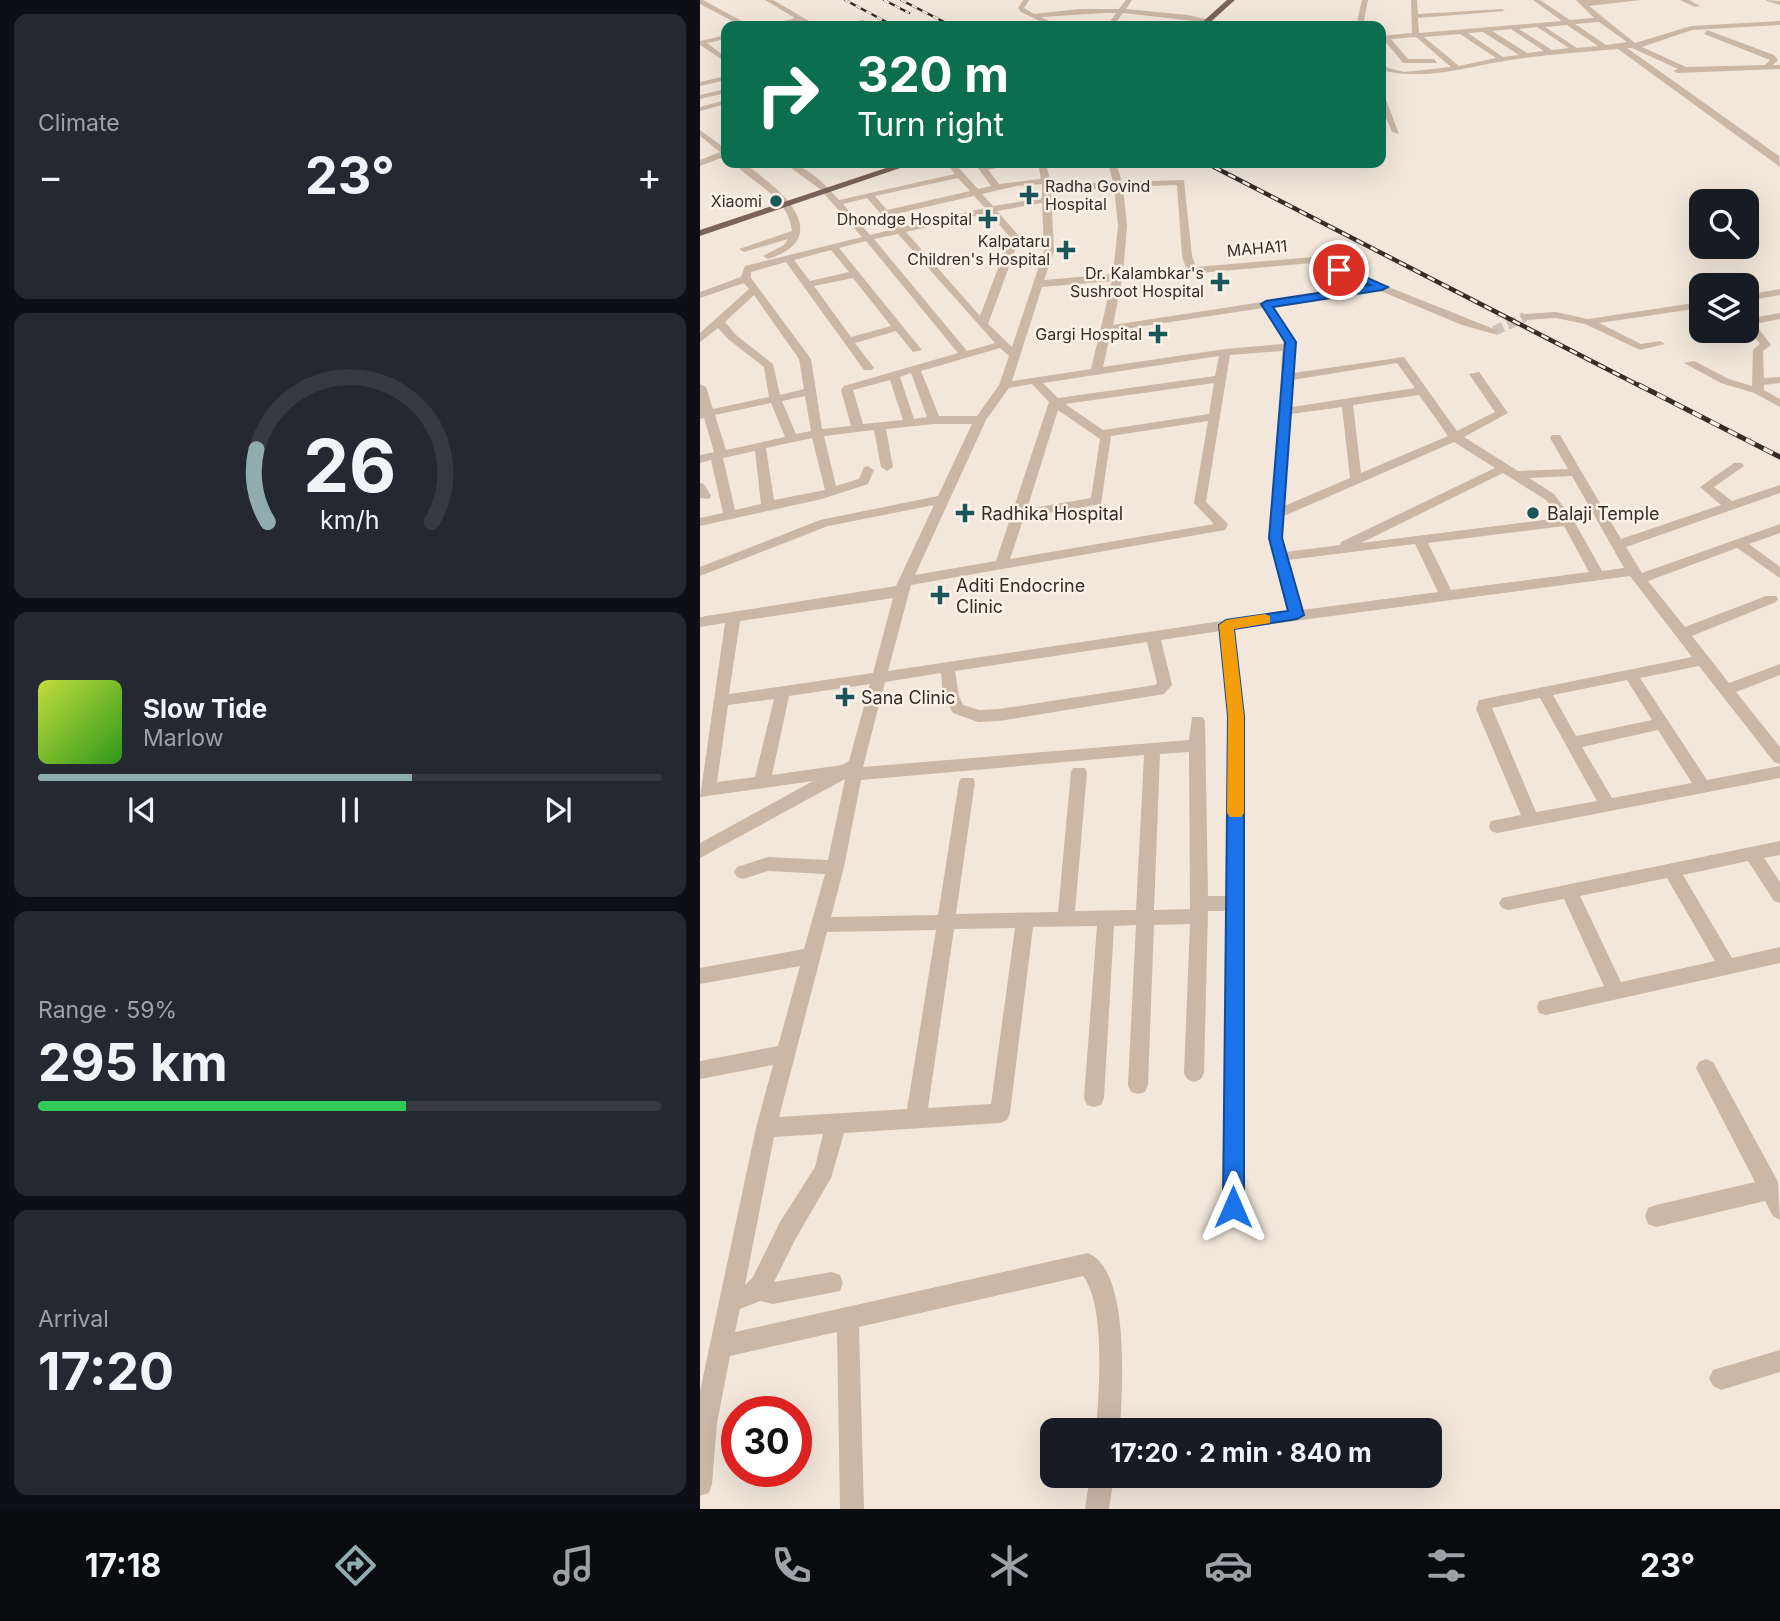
<!DOCTYPE html>
<html lang="en">
<head>
<meta charset="utf-8">
<style>
	body { margin:0; font-family:Inter,sans-serif; background:#242831; color:#f1f3f6; height:100vh; display:flex; flex-direction:column; font-size:26px; white-space:nowrap }
	* { box-sizing:border-box; margin:0 }
	p { font-size:23px; color:#9ea1a6 }
	.icon { flex:none; width:38px; height:38px; fill:none; stroke:currentColor; stroke-width:2; stroke-linecap:round; stroke-linejoin:round }
	.map { position:relative; flex:1; overflow:hidden }
	.panel { display:flex; flex-direction:column; gap:14px; padding:14px; background:#0d0f14; width:700px }
	.panel>* { flex:none }
	.top-card { position:absolute; left:21px; top:21px; width:665px; height:147px; border-radius:14px; box-shadow:0 7px 28px #0002; background:#0b6e4f; color:#fff; overflow:hidden }
	.buttons { position:absolute; left:989px; top:189px; display:grid; gap:14px }
	.buttons a { display:grid; place-items:center; width:70px; height:70px; border-radius:14px; background:#171b24; box-shadow:0 7px 28px #0002; font-size:35px }
	.speed { position:absolute; left:21px; top:1396px; display:flex; gap:14px; font-size:35px; font-weight:700; text-align:center }
	.speed>* { display:grid; place-content:center; width:91px; height:91px; border-radius:50%; background:#171b24; box-shadow:0 7px 28px #0002; line-height:1 }
	.speed .limit { border:10px solid #d22; background:#fff; color:#111 }
	.pin { position:absolute; display:grid; place-items:center; width:60px; height:60px; color:#fff; margin:-30px; border:4px solid #fff; border-radius:50%; box-shadow:0 2px 7px #0007 }
	.me { position:absolute; width:77px; margin:-38px; rotate:0deg; stroke-linejoin:round; filter:drop-shadow(0 0 5px #0008) }
	.turn { display:flex; align-items:center; gap:24px; height:147px; padding:0 21px; font-size:32px }
	.turn .icon { width:91px; height:91px; stroke-width:2.5 }
	.turn b { display:block; font-size:49px; line-height:60px }
	.big { font-size:52px; font-weight:700; line-height:1.1 }
	.panel .tile { flex:1; display:flex; flex-direction:column; justify-content:center; gap:10px; min-width:0; padding:0 24px; border-radius:14px; background:#242831 }
	.panel .dial { align-items:center; gap:0 }
	.dial svg { height:182px; overflow:visible; fill:none; stroke:#363941; stroke-width:7; stroke-linecap:round; text-anchor:middle }
	.dial text { fill:#f1f3f6; stroke:none }
	.song { display:flex; align-items:center; gap:21px }
	.cover { width:84px; height:84px; border-radius:10px; background:linear-gradient(135deg,hsl(70 70% 55%),hsl(110 70% 35%)) }
	.played { height:7px; border-radius:4px; background:linear-gradient(90deg,#91acb0 60%,#363941 60%) }
	.keys { display:flex; justify-content:space-around; direction:ltr }
	.heat { display:flex; justify-content:space-between; align-items:center; font-size:38px; direction:ltr }
	.charge { height:10px; border-radius:5px; background:linear-gradient(90deg,#34c759 59%,#363941 0) }
	.trip { position:absolute; left:340px; top:1418px; width:402px; height:70px; border-radius:14px; background:#171b24; box-shadow:0 7px 28px #0002; font-weight:700; line-height:70px; text-align:center }
	.menu { display:flex; height:112px; justify-content:space-around; align-items:center; background:#090b0e; color:#9ea1a6 }
	.menu .icon { width:49px; height:49px }
	.menu .active { color:#91acb0 }
	.menu b { font-size:32px; color:#f1f3f6 }
	main { display:flex; flex:1; min-height:0 }
	.map>svg:first-child { display:block }
	.lines { fill:none; stroke-linecap:round; stroke-linejoin:round }
	.minor-tunnel { stroke:#cdc2b7; stroke-width:10; stroke-dasharray:10 5; stroke-linecap:butt }
	.minor { fill:#cbb7a6; fill-rule:evenodd }
	.major { fill:#7a6358; fill-rule:evenodd }
	.rail-far2-casing { stroke:#372c27; stroke-width:2.5 }
	.rail-far1-casing { stroke:#372c27; stroke-width:4.5 }
	.rail-casing { stroke:#372c27; stroke-width:5 }
	.rail-far2 { stroke:#faf1e7; stroke-width:2; stroke-dasharray:6; stroke-linecap:butt }
	.rail-far1 { stroke:#faf1e7; stroke-width:2.5; stroke-dasharray:8; stroke-linecap:butt }
	.rail { stroke:#faf1e7; stroke-width:3.5; stroke-dasharray:10; stroke-linecap:butt }
	.route { fill:#1a73e8; stroke:#114b97; stroke-width:2 }
	.slow { fill:#f59e0b }
	.poi-dot { fill:#1b565a; stroke:#faf1e7; stroke-width:2.5 }
	.labels { text-anchor:middle; dominant-baseline:central; stroke-width:5; stroke-linejoin:round; paint-order:stroke }
	.far-poi-label { font-size:16px; fill:#372c27; stroke:#faf1e7; text-anchor:end }
	.far-street-label { font-size:16px; fill:#372c27; stroke:#faf1e7 }
	.poi-label { font-size:18px; fill:#372c27; stroke:#faf1e7; text-anchor:start }
</style>
</head>
<body>
<main>
<section class="panel">
<div class="tile"><p>Climate</p>
<div class="heat"><a>−</a><b class="big">23°</b><a>+</a></div>
</div>
<div class="tile dial"><svg viewBox="0 0 100 80">
<path d="M14 69A42 42 0 1 1 86 69"/>
<path d="M14 69A42 42 0 0 1 9 37" stroke="#91acb0"/>
<text x="50" y="56" font-size="32" font-weight="700">26</text>
<text x="50" y="72" font-size="11">km/h</text>
</svg></div>
<div class="tile">
<div class="song"><i class="cover"></i><div><b>Slow Tide</b><p>Marlow</p></div></div>
<div class="played"></div>
<div class="keys"><svg class="icon" aria-label="previous" viewBox="0 0 24 24"><path d="M18 5L8 12l10 7zM5 5v14"/></svg><svg class="icon" aria-label="pause" viewBox="0 0 24 24"><path d="M8 5v14M16 5v14"/></svg><svg class="icon" aria-label="next" viewBox="0 0 24 24"><path d="M6 5l10 7-10 7zM19 5v14"/></svg></div>
</div>
<div class="tile"><p>Range · 59%</p><b class="big">295 km</b><div class="charge"></div></div>
<div class="tile"><p>Arrival</p><b class="big">17:20</b></div>
</section>
<div class="map">
<svg width="1080" height="1509" viewBox="0 0 1080 1509">
	<rect width="100%" height="100%" fill="#f3e7db"/>
	<g class="lines">
		<!-- minor-tunnel -->
		<polyline class="minor-tunnel" points="794,331 825,317"/>
		<!-- minor -->
		<g class="minor">
			<polygon points="0,0 3,0 51,26 42,26 0,4"/>
			<polygon points="65,0 73,0 118,26 109,26 100,21 67,26 95,18"/>
			<polygon points="323,0 329,0 324,8 334,14 379,9 419,9 426,0 432,0 426,9 488,15 538,26 423,13 413,26 407,26 416,13 406,13 341,17 359,26 350,26 321,12 318,8"/>
			<polygon points="662,0 668,0 663,26 656,26"/>
			<path d="M711,0H717L718,14L802,9L805,11L718,18L719,33L862,21L833,0H840L870,20L894,18L876,0H941L889,6L935,43L991,26L1080,21V25L992,30L942,47L986,67L1065,65L1070,60L1004,34L1007,30L1074,55L1078,60L1073,65H1080V69L977,73L973,71L978,69L932,48H927L1079,156L1080,167L918,49C880,52 842,55 804,61C762,68 723,81 681,70V66L704,72L751,67L716,37L691,39L708,59H734L737,63H703L684,40H681V36L712,33ZM899,22L927,42L906,45L875,24ZM867,25L898,46L877,48L845,27ZM837,27L869,48L852,50L819,29ZM811,29L844,51L827,53L792,31ZM783,32L819,55L803,57L768,33ZM760,34L796,58L759,66L724,37Z"/>
			<polygon points="980,0 989,0 1000,6 995,7"/>
			<polygon points="1066,0 1080,1 1080,5 1067,1"/>
			<polygon points="163,20 176,26 140,26 142,25"/>
			<polygon points="26,35 26,39 7,43 26,57 26,62 0,45 0,41"/>
			<polygon points="26,76 26,80 0,86 0,82"/>
			<polygon points="26,89 26,93 0,99 0,95"/>
			<polygon points="681,95 685,97 699,134 692,132 681,106"/>
			<polygon points="26,100 26,104 0,111 0,107"/>
			<polygon points="0,130 26,149 26,156 0,166 0,160 20,152 0,136"/>
			<path d="M34,163C47,163 56,172 66,180C99,206 122,242 68,259L63,256L84,245L88,239L44,252L39,249L92,231C88,196 54,185 34,163Z"/>
			<path d="M84,163C105,163 126,185 139,200L255,174L246,163H254L278,189L291,186L278,168L279,166L316,163L288,170L299,184L341,179L338,163H346L351,185L413,182L408,163H416L422,182L484,180L492,256L496,267L613,257L799,331L794,334L762,325L678,290L572,307L595,340L593,373L704,357L757,431L795,412L769,374L779,372L808,413L764,437L818,471L868,469L850,438L852,435H860L921,539L1021,505L1000,487L1034,463H1042L1044,466L1014,487L1032,501L1080,485V493L926,547L942,573L1080,524V533L1049,544L1080,567V578L1037,548L948,581L985,627L1066,596H1076L1078,599L1076,602L992,636L1029,683L1080,664V675L1036,692L1080,747V764L1074,762L999,666L940,678L1007,780L1080,766V778L797,833L791,831L789,826L791,821L821,815L776,709L779,700L992,657L930,576L534,629L544,716V1207L540,1214L533,1218L526,1214L522,1207L526,911H508L504,1073L501,1079L494,1082L487,1079L484,1073L490,924L454,925L448,1085L445,1092L438,1094L431,1092L428,1085L436,925L414,926L404,1098L401,1105L394,1107L387,1105L384,1098L397,926L333,927L310,1113L307,1120L300,1123L144,1133L131,1178L96,1238L74,1282L132,1272L140,1275L143,1283L140,1291L73,1304L60,1301L40,1309L35,1332L388,1253C431,1271 422,1391 420,1430H396C399,1392 406,1306 383,1276L159,1327L164,1509H140L137,1332L30,1356L17,1423L12,1484L9,1493L0,1496V1391L56,1128L73,1065L0,1079V1061L78,1046L100,966L0,984V968L104,949L125,874L68,871L43,879L37,877L34,872L37,867L68,857L128,860L145,779L0,858V843L113,781L0,797L25,623L0,627V617L196,586L234,505L128,526L0,576V567L120,520L238,496L272,424H234L186,429L193,467L187,471L181,467L174,430L124,436L136,486L159,479L164,467L168,466L174,470L168,484L122,499L0,526V518L23,513L11,460L0,463V455L14,452L4,418L0,419V384L6,387L13,409L69,397L64,367L28,339L18,328L0,342V333L49,289L44,283L0,298V292L41,277L45,266L162,237L120,189ZM258,178L270,191L187,210L175,196ZM342,184V198L293,206L282,194L316,186ZM477,185L482,256L486,268L423,274L427,226L423,187ZM414,188L418,226L413,274L344,280L354,251L351,191ZM274,196L285,208L202,227L191,215ZM167,198L194,229L170,235L143,204ZM342,203L344,251L312,347L288,324L320,237L297,211ZM289,213L310,237L280,316L206,232ZM198,234L295,343L267,351L174,239ZM166,241L258,353L144,386L141,390L151,426L122,429L111,359L51,278V272L86,262L164,370H172L174,368L155,343L196,331L213,352L222,350L139,248ZM131,250L149,272L110,281L94,260ZM612,263L667,286L413,325L422,280ZM153,278L191,326L151,337L114,286ZM412,281L391,369L312,381L342,287ZM54,295L99,359L104,389L80,395L73,364L36,335L25,322ZM563,308L585,340L583,344L525,349L403,367L411,331ZM300,348L309,356L299,385L277,416H239L221,371ZM582,351L579,432L568,538L588,611L188,671L211,585L525,530L528,524L506,502L530,355ZM519,356L515,376L358,398L343,383ZM697,363L715,388L592,407V380ZM211,373L227,417L214,419L200,377ZM190,380L203,420L163,424L153,390ZM514,383L509,414L403,430L365,404ZM332,384L349,402L296,561L215,575L286,420L309,388ZM719,395L748,436L661,473L653,405ZM105,396L111,431L96,434L82,401ZM71,403L85,437L26,450L15,415ZM642,407L650,478L584,506L591,414ZM358,410L400,439L391,498L327,509ZM508,421L494,503L514,524L310,559L324,517L401,504L411,436ZM112,438L125,490L74,500L66,448ZM754,442L795,468L641,542L640,545L586,552L582,538L584,516ZM55,451L61,504L35,510L23,458ZM803,473L846,500L859,518L661,543ZM872,476L924,568L902,571L874,521L854,494L829,478ZM864,526L889,572L751,590L728,543ZM715,544L738,592L602,610L588,560ZM193,598L173,673L29,694L40,621ZM520,631L528,716L526,896H508L505,721L502,717H492L489,740L163,767L185,682L241,673L243,696L253,713L278,722L299,721L464,694L472,685L461,640ZM447,642L457,683L455,685L299,709L279,710L263,705L259,696L255,671ZM927,680L952,720L876,736L853,695ZM170,684L149,761L142,765L72,775L89,696ZM840,698L897,801L836,812L792,708ZM74,699L55,777L17,782L28,705ZM958,730L992,783L912,798L882,747ZM489,752L490,909L454,910L460,754ZM444,755L436,910L375,911L387,772L385,768H373L371,772L358,912L256,914L275,782L273,778H261L259,782L238,915L131,917L144,867L161,780ZM315,928L291,1104L228,1108L254,929ZM236,930L207,1109L79,1117L127,932ZM123,1134L115,1167L80,1222L53,1277L45,1285L74,1137Z"/>
			<polygon points="177,163 187,163 191,166 187,169"/>
			<polygon points="1080,289 1080,295 1046,301 1046,295"/>
			<polygon points="1001,302 1001,308 899,323 941,344 960,341 965,344 940,350 885,324 856,318 825,320 820,317 825,314 856,312 888,319"/>
			<polygon points="1080,313 1080,319 1055,324 1071,345 1063,351 1064,378 1080,377 1080,383 1064,385 1064,390 1080,399 1080,407 1054,393 1021,383 984,363 994,361 1029,379 1052,386 1053,350 1060,344 1046,327 1046,319"/>
			<polygon points="0,483 4,484 11,496 9,499 0,498"/>
			<path d="M1080,841V855L1064,858L1080,882V903L1074,901L1048,861L983,875L1032,958L1080,947V963L846,1015L839,1013L837,1007L839,1001L904,986L864,899L808,910L802,908L799,903L802,898ZM967,878L1015,961L921,982L880,896Z"/>
			<polygon points="1006,1059 1013,1062 1078,1182 1080,1220 1073,1216 1065,1201 956,1227 948,1224 945,1216 948,1208 956,1205 1055,1182 996,1068 999,1062"/>
			<polygon points="1080,1350 1080,1372 1021,1390 1013,1386 1009,1378 1013,1370"/>
			<polygon points="390,1475 414,1475 409,1509 385,1509"/>
		</g>
		<!-- major -->
		<g class="major">
			<polygon points="527,0 535,0 506,26 498,26"/>
			<polygon points="201,163 215,163 0,236 0,230"/>
		</g>
		<defs>
			<g id="rail-far2">
				<polyline points="145,0 194,26"/>
				<polyline points="184,0 209,13"/>
				<polyline points="201,0 252,26"/>
				<polyline points="506,163 517,169"/>
			</g>
			<polyline id="rail-far1" points="514,167 942,387"/>
			<polyline id="rail" points="939,385 1080,457"/>
		</defs>
		<!-- rail-far2 casing -->
		<use href="#rail-far2" class="rail-far2-casing"/>
		<!-- rail-far1 casing -->
		<use href="#rail-far1" class="rail-far1-casing"/>
		<!-- rail casing -->
		<use href="#rail" class="rail-casing"/>
		<!-- rail-far2 -->
		<use href="#rail-far2" class="rail-far2"/>
		<!-- rail-far1 -->
		<use href="#rail-far1" class="rail-far1"/>
		<!-- rail -->
		<use href="#rail" class="rail"/>
	</g>
	<!-- route -->
	<polygon class="route" points="636,267 643,267 688,287 682,290 573,307 596,342 582,538 604,615 597,619 534,629 544,716 544,1207 541,1215 533,1218 526,1215 523,1207 528,716 519,625 526,620 588,611 569,538 585,342 561,304 566,301 670,285 636,272"/>
	<!-- slow -->
	<polygon class="slow" points="565,614 570,616 570,623 534,629 544,716 544,813 541,817 530,817 527,813 528,716 519,625 526,620"/>
	<!-- markers -->
	<g class="poi-dot">
		<path d="M325.5 184.5h7v7h7v7h-7v7h-7v-7h-7v-7h7z"/>
		<circle cx="76" cy="201" r="7"/>
		<path d="M284.5 208.5h7v7h7v7h-7v7h-7v-7h-7v-7h7z"/>
		<path d="M362.5 239.5h7v7h7v7h-7v7h-7v-7h-7v-7h7z"/>
		<path d="M516.5 271.5h7v7h7v7h-7v7h-7v-7h-7v-7h7z"/>
		<path d="M454.5 323.5h7v7h7v7h-7v7h-7v-7h-7v-7h7z"/>
		<path d="M261.5 502.5h7v7h7v7h-7v7h-7v-7h-7v-7h7z"/>
		<circle cx="833" cy="513" r="7"/>
		<path d="M236.5 584.5h7v7h7v7h-7v7h-7v-7h-7v-7h7z"/>
		<path d="M141.5 686.5h7v7h7v7h-7v7h-7v-7h-7v-7h7z"/>
	</g>
	<g class="labels">
		<!-- far-poi labels -->
		<g class="far-poi-label">
			<text x="345" y="186" text-anchor="start">Radha Govind<tspan x="345" dy="18">Hospital</tspan></text>
			<text x="62" y="201">Xiaomi</text>
			<text x="272" y="219">Dhondge Hospital</text>
			<text x="350" y="241">Kalpataru<tspan x="350" dy="18">Children's Hospital</tspan></text>
			<text x="504" y="273">Dr. Kalambkar's<tspan x="504" dy="18">Sushroot Hospital</tspan></text>
			<text x="442" y="334">Gargi Hospital</text>
		</g>
		<!-- far-street labels -->
		<g class="far-street-label">
			<text transform="translate(557 248) rotate(-5)">MAHA11</text>
		</g>
		<!-- poi labels -->
		<g class="poi-label">
			<text x="281" y="513">Radhika Hospital</text>
			<text x="847" y="513">Balaji Temple</text>
			<text x="256" y="585">Aditi Endocrine<tspan x="256" dy="21">Clinic</tspan></text>
			<text x="161" y="697">Sana Clinic</text>
		</g>
	</g>
</svg>
<div class="buttons">
<a><svg class="icon" aria-label="search" viewBox="0 0 24 24"><circle cx="10" cy="10" r="6"/><path d="M15 15l6 6"/></svg></a>
<a><svg class="icon" aria-label="layers" viewBox="0 0 24 24"><path d="M12 4l9 5-9 5-9-5zM3 14l9 5 9-5"/></svg></a>
</div>
<div class="speed"><div class="limit">30</div></div>
<div class="pin" style="left:639px;top:270px;background:#d93025"><svg class="icon" aria-label="arrive" viewBox="0 0 24 24"><path d="M6 21V4h12l-3 4 3 4H6"/></svg></div>
<svg class="me" style="left:533px;top:1207px" viewBox="-20 -20 40 40"><path d="M0-17L14 15 0 8-14 15z" fill="#1a73e8" stroke="#fff" stroke-width="4"/></svg>
<div class="trip">17:20 · 2 min · 840 m</div>
<div class="top-card">
<div class="turn"><svg class="icon" aria-label="right" viewBox="0 0 24 24"><path d="M7 20v-9h11M14 6l5 5-5 5"/></svg><div><b>320 m</b>Turn right</div></div>
</div>
</div>
</main>
<nav class="menu">
<b>17:18</b>
<svg class="icon active" aria-label="directions" viewBox="0 0 24 24"><path d="M12 3l9 9-9 9-9-9zM9 14v-3h6M13 9l2 2-2 2"/></svg>
<svg class="icon" aria-label="music" viewBox="0 0 24 24"><path d="M9 18V5l10-2v13"/><circle cx="6" cy="18" r="3"/><circle cx="16" cy="16" r="3"/></svg>
<svg class="icon" aria-label="phone" viewBox="0 0 24 24"><path d="M5 4h4l2 5-3 2q2 4 5 5l2-3 5 2v4C11 20 4 13 5 4z"/></svg>
<svg class="icon" aria-label="climate" viewBox="0 0 24 24"><path d="M12 3v18M4 7l16 10M4 17L20 7"/></svg>
<svg class="icon" aria-label="car" viewBox="0 0 24 24"><path d="M5 17H2v-5l4-1 3-4h7l3 4 3 1v5h-3M9 17h6M6 11h13"/><circle cx="7" cy="17" r="2"/><circle cx="17" cy="17" r="2"/></svg>
<svg class="icon" aria-label="filters" viewBox="0 0 24 24"><path d="M4 7h16M4 17h16"/><circle cx="9" cy="7" r="2"/><circle cx="15" cy="17" r="2"/></svg>
<b>23°</b>
</nav>
</body>
</html>
